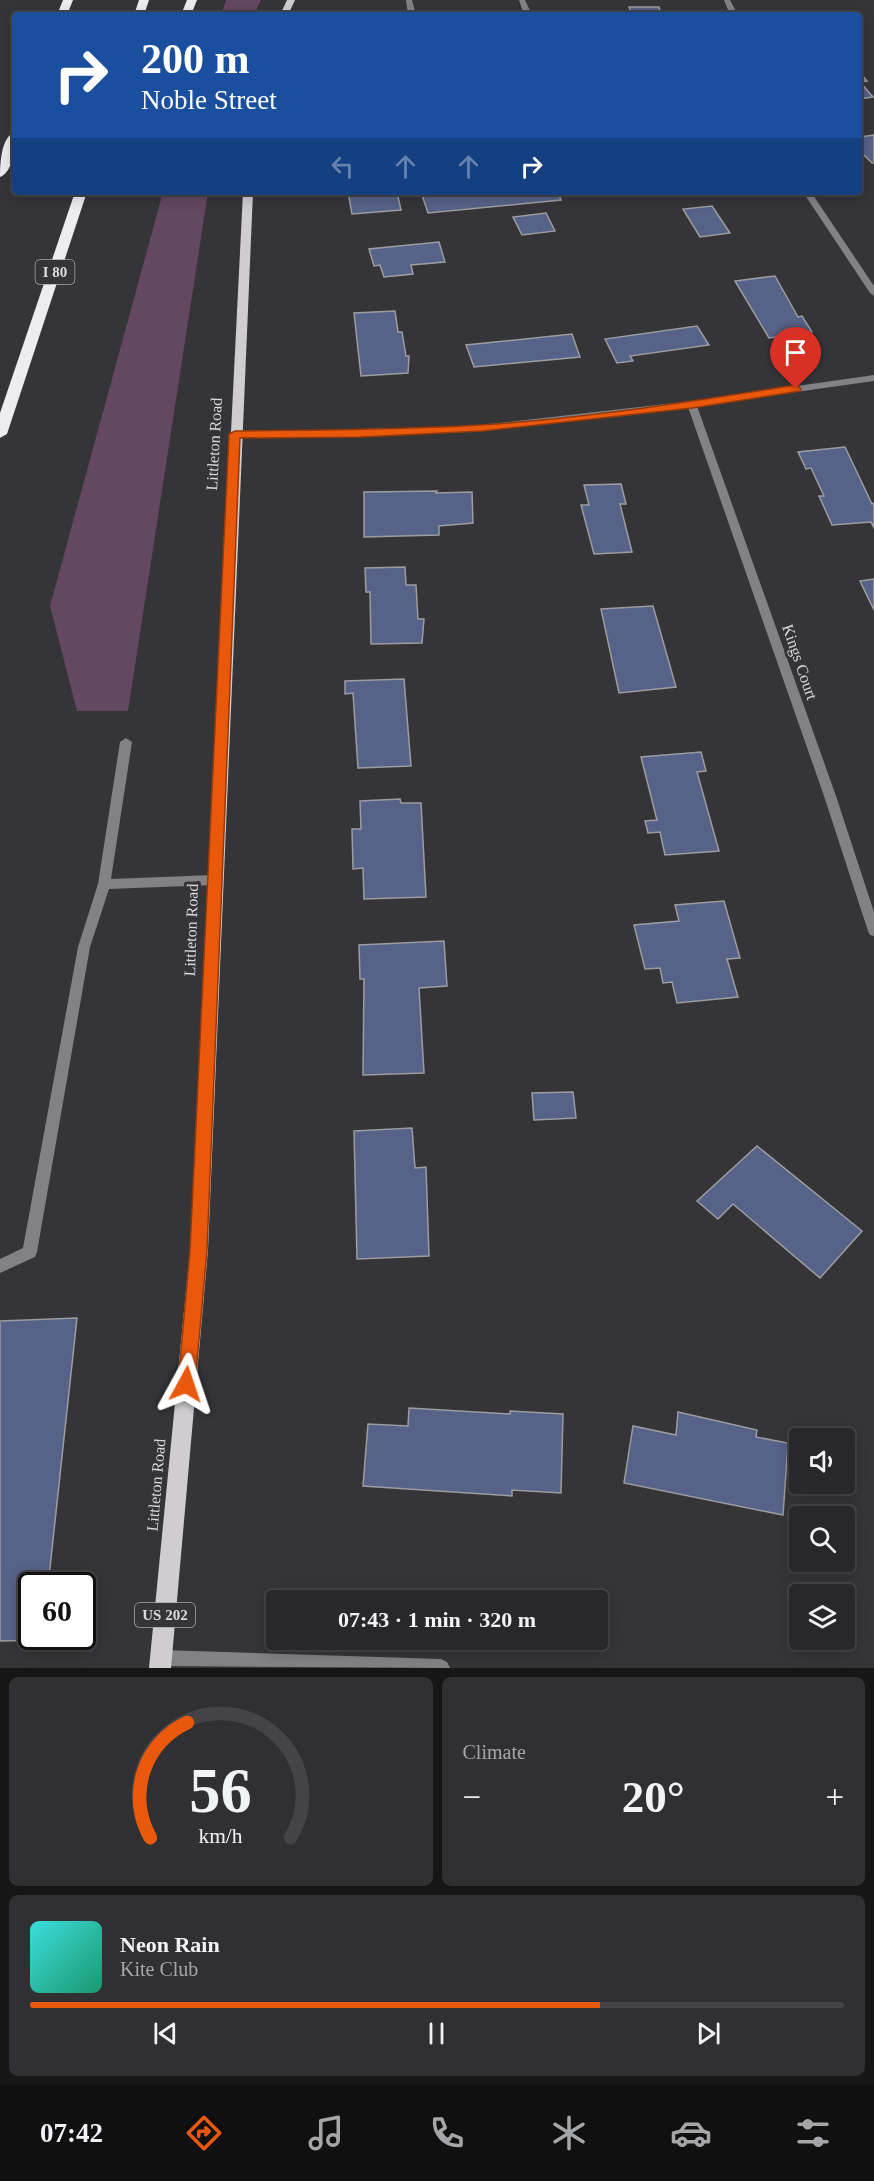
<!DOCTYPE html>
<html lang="en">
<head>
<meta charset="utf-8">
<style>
	body { margin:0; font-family:"Times New Roman",serif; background:#303032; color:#f1f3f6; height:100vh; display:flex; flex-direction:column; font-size:22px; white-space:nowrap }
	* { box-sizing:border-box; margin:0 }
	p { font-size:20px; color:#a5a6a8 }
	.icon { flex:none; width:33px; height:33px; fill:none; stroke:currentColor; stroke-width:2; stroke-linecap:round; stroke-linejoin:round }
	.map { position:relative; height:1668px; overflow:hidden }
	.panel { display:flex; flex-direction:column; gap:9px; padding:9px; background:#161617; flex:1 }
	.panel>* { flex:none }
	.top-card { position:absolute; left:12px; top:12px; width:850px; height:183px; border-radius:6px; box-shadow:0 3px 15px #0003,0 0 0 2px #444447; background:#1a4fa0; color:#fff; overflow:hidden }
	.controls { position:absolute; left:789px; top:1428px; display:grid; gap:12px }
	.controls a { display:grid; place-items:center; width:66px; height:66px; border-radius:6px; background:#28282a; box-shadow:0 3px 15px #0003,0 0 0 2px #444447; font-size:30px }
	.speed { position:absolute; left:18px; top:1572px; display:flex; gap:12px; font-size:30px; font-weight:700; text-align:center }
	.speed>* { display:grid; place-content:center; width:78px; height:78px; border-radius:50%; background:#28282a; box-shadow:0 3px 15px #0003,0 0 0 2px #444447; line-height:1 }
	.speed .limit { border:3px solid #111; border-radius:9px; background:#fff; color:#111 }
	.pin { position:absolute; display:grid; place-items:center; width:51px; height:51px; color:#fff; margin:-62px -26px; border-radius:50% 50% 50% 0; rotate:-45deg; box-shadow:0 0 6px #0007 }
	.pin .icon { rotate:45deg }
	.me { position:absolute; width:66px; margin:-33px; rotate:5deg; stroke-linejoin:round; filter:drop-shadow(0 0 4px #0008) }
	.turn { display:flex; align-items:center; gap:21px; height:126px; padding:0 30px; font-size:27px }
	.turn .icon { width:78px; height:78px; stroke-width:2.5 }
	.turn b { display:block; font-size:42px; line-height:51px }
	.lanes { display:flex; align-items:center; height:57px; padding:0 30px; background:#0003; justify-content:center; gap:30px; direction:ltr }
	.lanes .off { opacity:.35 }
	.big { font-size:45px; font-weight:600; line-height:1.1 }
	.panel .widget { flex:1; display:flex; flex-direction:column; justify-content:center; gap:9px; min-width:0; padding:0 21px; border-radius:9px; background:#303032 }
	.panel .dial { align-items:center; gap:0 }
	.dial svg { height:156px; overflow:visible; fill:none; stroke:#444447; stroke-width:7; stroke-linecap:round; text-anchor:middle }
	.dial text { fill:#f1f3f6; stroke:none }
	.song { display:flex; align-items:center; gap:18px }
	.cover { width:72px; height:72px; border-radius:9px; background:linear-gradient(135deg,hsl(180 70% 55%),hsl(160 70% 35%)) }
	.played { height:6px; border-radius:3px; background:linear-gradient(90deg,#ea580c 70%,#444447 70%) }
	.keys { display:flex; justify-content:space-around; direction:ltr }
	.heat { display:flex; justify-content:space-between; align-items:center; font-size:33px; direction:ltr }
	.panel .tiles { flex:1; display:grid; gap:9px; grid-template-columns:1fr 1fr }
	.widget:last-child { grid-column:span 2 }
	.trip { position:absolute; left:266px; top:1590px; width:342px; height:60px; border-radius:6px; background:#28282a; box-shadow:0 3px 15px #0003,0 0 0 2px #444447; font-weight:600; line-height:60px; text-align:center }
	.dock { display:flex; height:96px; justify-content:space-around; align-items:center; background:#101011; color:#a5a6a8 }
	.dock .icon { width:42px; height:42px }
	.dock .active { color:#ea580c }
	.dock b { font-size:27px; color:#f1f3f6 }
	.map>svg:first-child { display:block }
	.green { fill:#644761 }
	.building { fill:#566287; stroke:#9c9da1; stroke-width:1.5 }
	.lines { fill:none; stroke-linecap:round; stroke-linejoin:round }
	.lane { fill:#828183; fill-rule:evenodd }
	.street { fill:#828183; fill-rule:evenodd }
	.primary { fill:#cfcdd0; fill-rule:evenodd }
	.highway { fill:#edecef; fill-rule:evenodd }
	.route { fill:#ea580c; stroke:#983908; stroke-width:1.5 }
	.labels { text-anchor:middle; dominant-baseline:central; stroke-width:6; stroke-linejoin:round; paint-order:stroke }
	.shield { fill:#353538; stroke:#a8a8ab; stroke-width:1.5 }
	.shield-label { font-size:15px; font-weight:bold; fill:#dadadc }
	.street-label { font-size:16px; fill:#dadadc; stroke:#353538 }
</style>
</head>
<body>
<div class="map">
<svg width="874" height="1668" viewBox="0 0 874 1668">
	<rect width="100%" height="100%" fill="#353538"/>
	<!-- green -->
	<g class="green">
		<polygon points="226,0 261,0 254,15 221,15"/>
		<polygon points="163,192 208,192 128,711 77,711 50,606"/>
	</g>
	<!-- building -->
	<g class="building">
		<polygon points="629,7 659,7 661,15 616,15 615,13 631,12"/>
		<polygon points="860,73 867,81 860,82 873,97 860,99"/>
		<polygon points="874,135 874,163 872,163 865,156 860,155 860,137"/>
		<polygon points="348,192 397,192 401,210 352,214"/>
		<polygon points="421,192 558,192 561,200 428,213"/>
		<polygon points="712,206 730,233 700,237 683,209"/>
		<polygon points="546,213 555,231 522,235 513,217"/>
		<polygon points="439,242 445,262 411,265 413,274 384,277 380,265 374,266 369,249"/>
		<polygon points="775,276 798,317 802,316 812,332 769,338 735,281"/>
		<polygon points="395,311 398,332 402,332 406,356 409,356 408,373 361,376 354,313"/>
		<polygon points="697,326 709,345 630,356 633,361 617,363 605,339"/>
		<polygon points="572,334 580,357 474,367 466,345"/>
		<polygon points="845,447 872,504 874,503 874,528 871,522 832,525 819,496 824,496 811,468 806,469 798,452"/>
		<polygon points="621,484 626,504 620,504 632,552 594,554 581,505 589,505 584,485"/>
		<polygon points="437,491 436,493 472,492 473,523 439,526 439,535 364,537 364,492"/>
		<polygon points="405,567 406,585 416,585 418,619 424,619 422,643 371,644 370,592 366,592 365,568"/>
		<polygon points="874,579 874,610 860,581"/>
		<polygon points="653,606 676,687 619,693 601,609"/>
		<polygon points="404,679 411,766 358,768 353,693 345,694 345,681"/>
		<polygon points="701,752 706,771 697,772 719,851 665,855 660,832 648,833 645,821 657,820 641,757"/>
		<polygon points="400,799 401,803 421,803 426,897 364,899 363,868 353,869 352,829 361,829 360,801"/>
		<polygon points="724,901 740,958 727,959 738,997 677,1003 672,982 663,983 660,968 645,969 634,925 679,921 675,905"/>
		<polygon points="444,941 447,986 419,988 424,1073 363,1075 364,979 360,979 359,945"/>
		<polygon points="573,1092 576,1118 534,1120 532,1093"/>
		<polygon points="412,1128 415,1168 426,1167 429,1256 357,1259 354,1131"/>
		<polygon points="757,1146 862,1231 820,1278 733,1204 718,1219 697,1201"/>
		<polygon points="77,1318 48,1586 32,1586 32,1636 42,1636 42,1640 0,1641 0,1321"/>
		<polygon points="409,1408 510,1414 510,1411 563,1414 561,1493 512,1490 512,1496 363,1486 368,1424 408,1426"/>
		<polygon points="678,1412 757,1430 756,1437 788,1443 783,1515 624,1483 633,1426 676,1435"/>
	</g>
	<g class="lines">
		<!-- lane -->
		<g class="lane">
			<polygon points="406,0 412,0 416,15 408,15"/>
			<polygon points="519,0 525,0 532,15 524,15"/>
			<polygon points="126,738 132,742 111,879 214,875 218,877 220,880 218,883 214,885 109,889 90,947 37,1252 35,1257 0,1273 0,1259 23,1248 78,947 98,884 120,742"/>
		</g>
		<!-- street -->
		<g class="street">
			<polygon points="724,0 730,0 738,15 730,15"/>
			<polygon points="803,192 811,192 874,286 874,296 870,293"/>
			<polygon points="874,375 874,381 697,406 836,796 874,912 874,936 870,935 868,931 824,796 688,407 482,431 361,436 235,437 230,434 235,431 361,430 482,425 692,401"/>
			<polygon points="161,1650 441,1659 447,1662 450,1668 161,1666 155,1664 153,1658 155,1652"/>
		</g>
		<!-- primary -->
		<g class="primary">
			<polygon points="287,0 295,0 288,15 280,15"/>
			<polygon points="243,192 253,192 208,1250 171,1668 149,1668 190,1250"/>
		</g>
		<!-- highway -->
		<g class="highway">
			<polygon points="63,0 73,0 67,15 57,15"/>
			<polygon points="139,0 149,0 144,15 134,15"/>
			<polygon points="187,0 197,0 191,15 181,15"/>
			<path d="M15,132C15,144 14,172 0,177C0,163 1,137 15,132Z"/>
			<polygon points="75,192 87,192 7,434 0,438 0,413"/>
		</g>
	</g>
	<!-- route -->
	<path class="route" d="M796,385L801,389L800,391L692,408L482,431L361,437L240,438L207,1250L195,1384L193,1390L186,1393L180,1390L178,1384L190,1250L229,434L235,431C316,430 398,430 480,425C584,419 693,401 796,385Z"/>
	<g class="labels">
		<!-- shield labels -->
		<g class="shield">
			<rect x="35.5" y="260" width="39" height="24" rx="4.5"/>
			<rect x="135" y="1603" width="60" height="24" rx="4.5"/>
		</g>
		<g class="shield-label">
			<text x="55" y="272">I 80</text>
			<text x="165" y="1615">US 202</text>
		</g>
		<!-- street labels -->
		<g class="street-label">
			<text transform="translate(214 444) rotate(-87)">Littleton Road</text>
			<text transform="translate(800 662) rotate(71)">Kings Court</text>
			<text transform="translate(191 930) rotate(-88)">Littleton Road</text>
			<text transform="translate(156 1485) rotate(-85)">Littleton Road</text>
		</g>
	</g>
</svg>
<div class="controls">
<a><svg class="icon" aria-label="sound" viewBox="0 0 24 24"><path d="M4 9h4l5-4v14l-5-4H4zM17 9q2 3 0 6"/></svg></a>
<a><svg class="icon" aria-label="search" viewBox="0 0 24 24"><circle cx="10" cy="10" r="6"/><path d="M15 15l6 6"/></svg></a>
<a><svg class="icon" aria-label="layers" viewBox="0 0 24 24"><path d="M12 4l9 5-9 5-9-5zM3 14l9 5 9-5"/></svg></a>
</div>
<div class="speed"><div class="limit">60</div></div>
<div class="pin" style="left:796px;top:389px;background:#d93025"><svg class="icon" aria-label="arrive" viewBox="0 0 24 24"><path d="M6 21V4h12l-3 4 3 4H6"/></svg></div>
<svg class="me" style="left:186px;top:1384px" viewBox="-20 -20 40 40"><path d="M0-17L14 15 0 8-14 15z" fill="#ea580c" stroke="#fff" stroke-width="4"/></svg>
<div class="trip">07:43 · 1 min · 320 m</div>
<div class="top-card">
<div class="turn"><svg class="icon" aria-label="right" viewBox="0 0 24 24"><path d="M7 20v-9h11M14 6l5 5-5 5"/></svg><div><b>200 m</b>Noble Street</div></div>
<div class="lanes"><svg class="icon off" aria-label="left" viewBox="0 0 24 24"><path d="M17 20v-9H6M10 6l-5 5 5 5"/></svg><svg class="icon off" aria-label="ahead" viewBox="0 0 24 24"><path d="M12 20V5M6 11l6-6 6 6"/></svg><svg class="icon off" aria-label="ahead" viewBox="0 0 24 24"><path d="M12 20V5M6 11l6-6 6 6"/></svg><svg class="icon" aria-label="right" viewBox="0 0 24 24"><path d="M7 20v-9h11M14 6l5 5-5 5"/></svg></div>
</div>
</div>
<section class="panel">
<div class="tiles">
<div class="widget dial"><svg viewBox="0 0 100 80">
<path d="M14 69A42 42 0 1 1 86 69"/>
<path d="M14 69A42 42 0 0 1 33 10" stroke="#ea580c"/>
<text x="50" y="56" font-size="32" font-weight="700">56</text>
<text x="50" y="72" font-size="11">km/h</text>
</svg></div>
<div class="widget"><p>Climate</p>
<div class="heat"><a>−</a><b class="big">20°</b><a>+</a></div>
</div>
<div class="widget">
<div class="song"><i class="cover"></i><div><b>Neon Rain</b><p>Kite Club</p></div></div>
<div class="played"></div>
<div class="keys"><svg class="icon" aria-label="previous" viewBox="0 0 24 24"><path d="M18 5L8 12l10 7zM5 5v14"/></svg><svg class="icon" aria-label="pause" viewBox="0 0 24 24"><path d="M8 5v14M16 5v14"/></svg><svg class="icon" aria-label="next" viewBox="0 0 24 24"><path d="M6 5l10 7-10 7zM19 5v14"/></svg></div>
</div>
</div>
</section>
<nav class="dock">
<b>07:42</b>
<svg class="icon active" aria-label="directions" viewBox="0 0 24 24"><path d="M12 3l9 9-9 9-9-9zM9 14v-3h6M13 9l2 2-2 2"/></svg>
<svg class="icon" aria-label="music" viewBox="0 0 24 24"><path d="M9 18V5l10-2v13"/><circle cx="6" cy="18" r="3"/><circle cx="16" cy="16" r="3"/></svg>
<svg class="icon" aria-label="phone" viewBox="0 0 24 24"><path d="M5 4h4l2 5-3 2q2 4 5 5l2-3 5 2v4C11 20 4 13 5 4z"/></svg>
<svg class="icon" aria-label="climate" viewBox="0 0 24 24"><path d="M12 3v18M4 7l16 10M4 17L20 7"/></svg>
<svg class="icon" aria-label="car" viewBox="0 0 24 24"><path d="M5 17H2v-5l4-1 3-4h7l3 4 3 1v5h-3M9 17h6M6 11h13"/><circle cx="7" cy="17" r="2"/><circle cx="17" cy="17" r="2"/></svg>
<svg class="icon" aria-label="filters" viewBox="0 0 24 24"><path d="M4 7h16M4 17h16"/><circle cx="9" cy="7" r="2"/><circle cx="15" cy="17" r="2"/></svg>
</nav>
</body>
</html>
